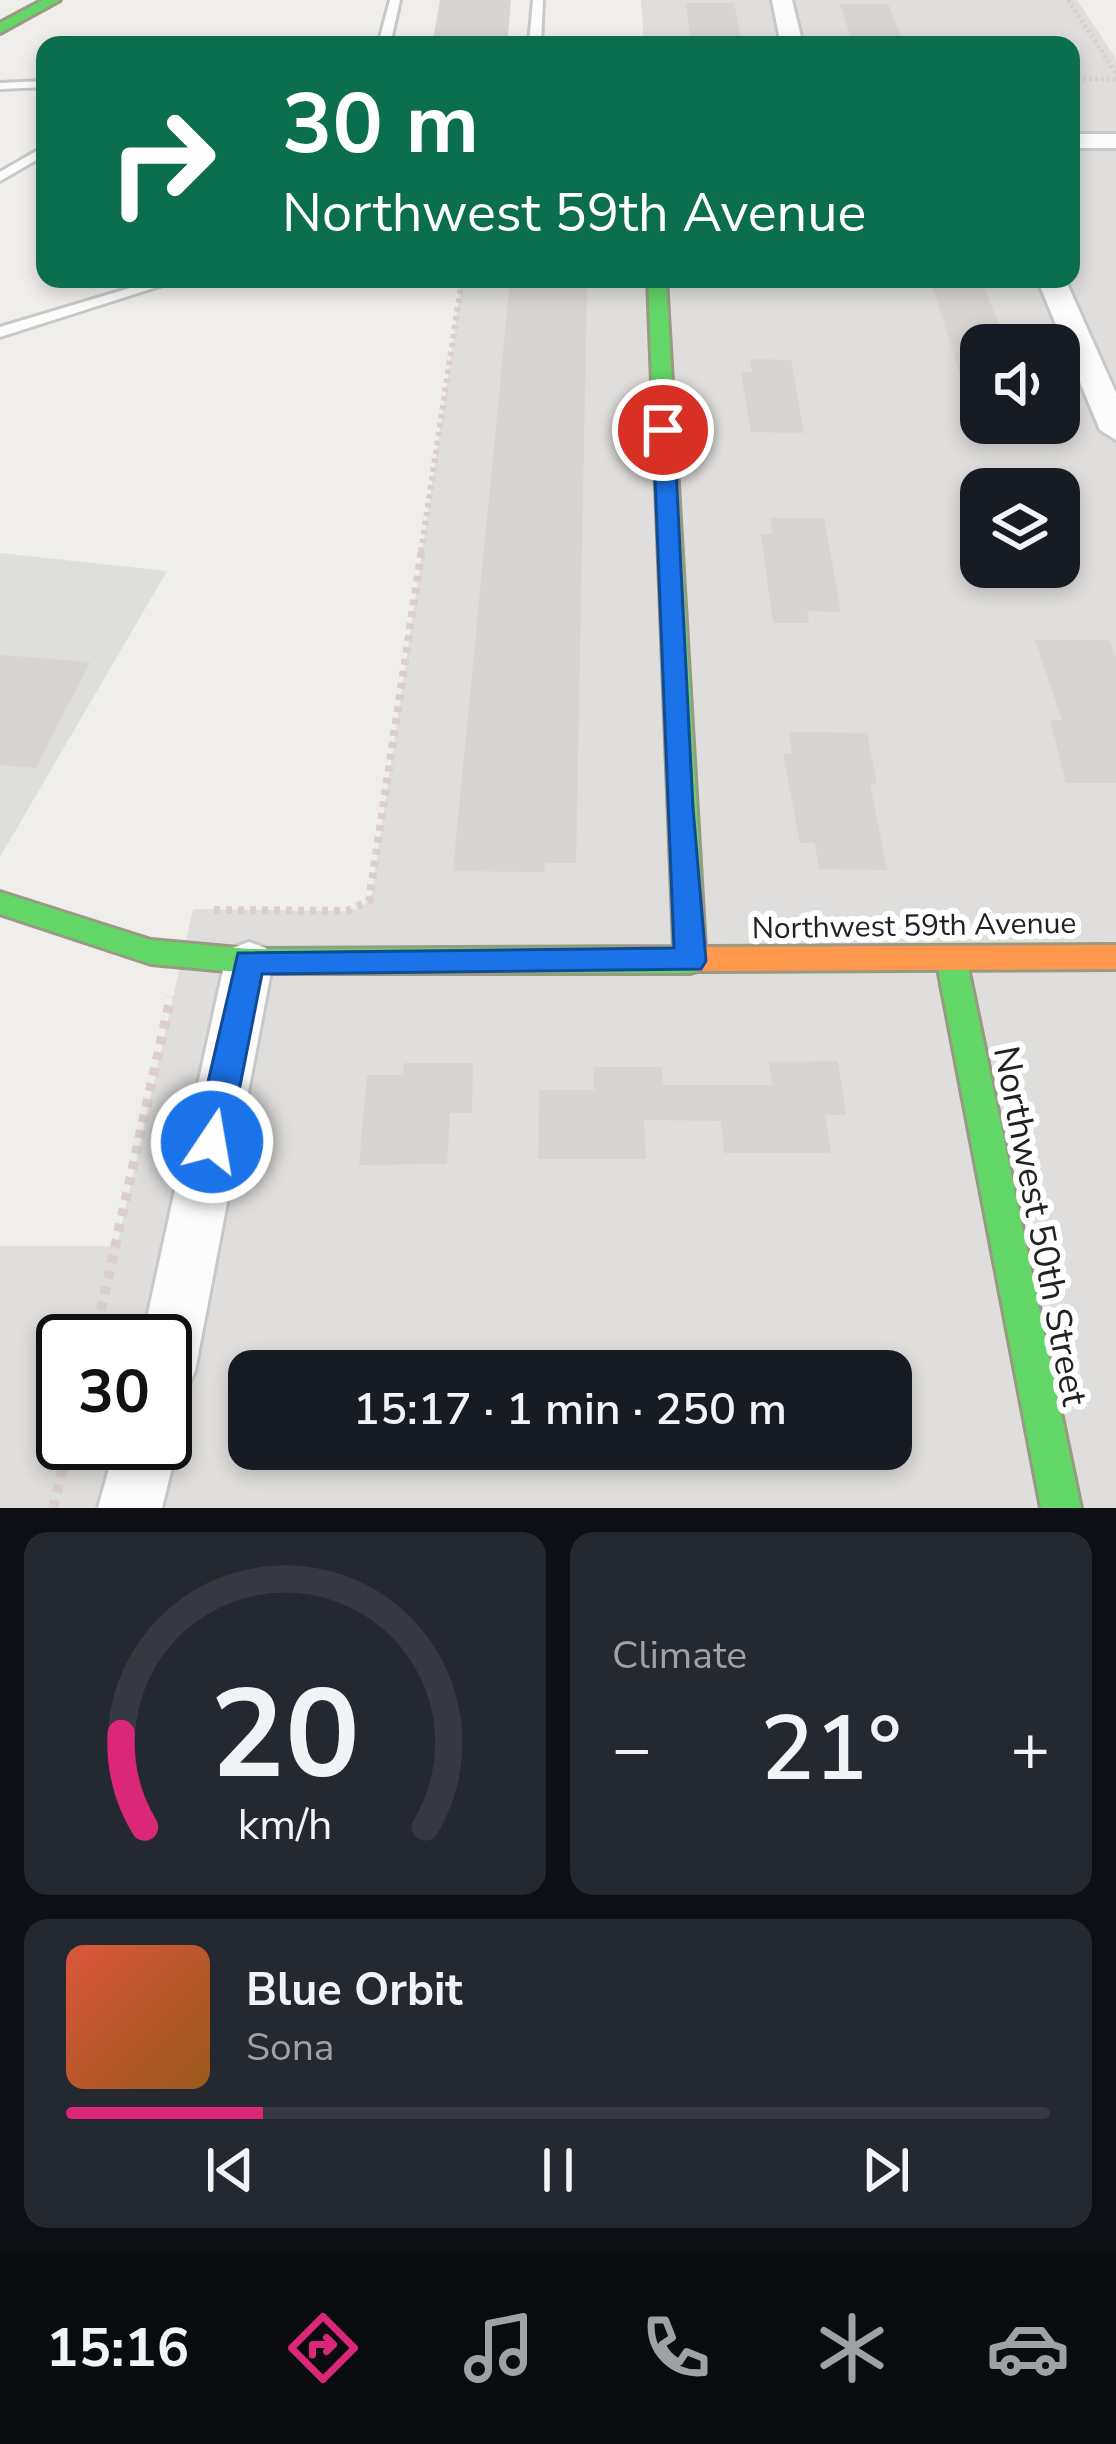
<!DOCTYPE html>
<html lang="en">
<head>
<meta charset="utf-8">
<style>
	body { margin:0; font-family:"Nunito Sans",sans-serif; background:#242831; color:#f1f3f6; height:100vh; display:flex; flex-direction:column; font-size:45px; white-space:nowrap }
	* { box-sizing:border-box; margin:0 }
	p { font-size:39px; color:#9ea1a6 }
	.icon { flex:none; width:66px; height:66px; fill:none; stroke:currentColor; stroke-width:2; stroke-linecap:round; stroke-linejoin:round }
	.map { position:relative; height:1508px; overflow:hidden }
	.drawer { display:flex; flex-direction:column; gap:24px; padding:24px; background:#0d0f14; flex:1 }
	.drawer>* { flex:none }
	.hud { position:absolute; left:36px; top:36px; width:1044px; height:252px; border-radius:24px; box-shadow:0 6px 18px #0003; background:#0b6e4f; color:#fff; overflow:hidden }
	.tools { position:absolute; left:960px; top:324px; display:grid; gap:24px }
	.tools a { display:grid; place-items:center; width:120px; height:120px; border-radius:24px; background:#171b24; box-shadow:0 6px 18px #0003; font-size:60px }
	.speed { position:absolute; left:36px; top:1314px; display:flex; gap:24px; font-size:60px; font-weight:700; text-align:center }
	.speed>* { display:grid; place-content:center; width:156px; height:156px; border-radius:50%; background:#171b24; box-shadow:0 6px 18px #0003; line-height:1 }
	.speed .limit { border:6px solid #111; border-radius:18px; background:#fff; color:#111 }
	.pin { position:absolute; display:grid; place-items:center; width:102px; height:102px; color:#fff; margin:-51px; border:6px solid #fff; border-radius:50%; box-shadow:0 3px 12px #0007 }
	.me { position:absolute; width:132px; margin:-66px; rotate:12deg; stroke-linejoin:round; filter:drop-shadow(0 0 9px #0008) }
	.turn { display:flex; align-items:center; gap:42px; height:252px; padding:0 48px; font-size:54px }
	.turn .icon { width:156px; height:156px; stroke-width:2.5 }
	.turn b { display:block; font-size:84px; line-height:102px }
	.big { font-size:90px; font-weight:600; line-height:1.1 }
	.drawer .card { flex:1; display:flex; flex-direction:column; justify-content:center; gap:18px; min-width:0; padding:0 42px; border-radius:24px; background:#242831 }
	.drawer .dial { align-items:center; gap:0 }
	.dial svg { height:312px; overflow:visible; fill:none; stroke:#363941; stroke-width:7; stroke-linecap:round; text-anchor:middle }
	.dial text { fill:#f1f3f6; stroke:none }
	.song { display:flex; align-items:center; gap:36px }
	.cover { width:144px; height:144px; border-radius:18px; background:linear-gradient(135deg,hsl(10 70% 55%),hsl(30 70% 35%)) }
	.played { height:12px; border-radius:6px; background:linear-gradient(90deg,#db2777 20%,#363941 20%) }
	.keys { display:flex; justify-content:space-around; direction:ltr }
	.heat { display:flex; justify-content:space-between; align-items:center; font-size:66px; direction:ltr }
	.drawer .tiles { flex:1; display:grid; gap:24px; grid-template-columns:1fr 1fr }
	.card:last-child { grid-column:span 2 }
	.trip { position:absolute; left:228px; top:1350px; width:684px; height:120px; border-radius:24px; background:#171b24; box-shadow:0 6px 18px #0003; font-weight:600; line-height:120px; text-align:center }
	.tabs { display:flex; height:192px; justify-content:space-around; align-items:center; background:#090b0e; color:#9ea1a6 }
	.tabs .icon { width:84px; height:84px }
	.tabs .active { color:#db2777 }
	.tabs b { font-size:54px; color:#f1f3f6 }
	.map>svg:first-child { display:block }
	.residential { fill:#dfdedc; fill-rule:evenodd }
	.religious { fill:#dededc }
	.building { fill:#d7d4d2 }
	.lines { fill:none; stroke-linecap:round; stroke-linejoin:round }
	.lane-casing { stroke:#c9c8c7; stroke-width:6 }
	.street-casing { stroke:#c9c8c7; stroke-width:6 }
	.fast-casing { stroke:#999a82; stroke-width:6 }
	.slow-casing { stroke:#999a82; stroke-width:6 }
	.path-far3 { stroke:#dccecd; stroke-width:4.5; stroke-dasharray:3 3; stroke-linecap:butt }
	.path-far2 { stroke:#dccecd; stroke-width:6; stroke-dasharray:4.5 4.5; stroke-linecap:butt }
	.path-far1 { stroke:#dccecd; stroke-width:8; stroke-dasharray:6 6; stroke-linecap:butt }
	.path { stroke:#dccecd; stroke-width:10; stroke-dasharray:8 8; stroke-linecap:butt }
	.lane { fill:#fdfcfc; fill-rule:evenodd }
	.street { fill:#fdfcfc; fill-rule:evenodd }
	.fast { fill:#63d668; fill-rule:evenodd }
	.slow { fill:#ff974d; fill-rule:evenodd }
	.route { fill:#1a73e8; stroke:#114b97; stroke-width:3 }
	.labels { text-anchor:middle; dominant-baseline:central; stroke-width:12; stroke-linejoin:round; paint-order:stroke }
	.street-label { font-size:30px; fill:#222; stroke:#fff }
	.near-street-label { font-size:36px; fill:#222; stroke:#fff }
</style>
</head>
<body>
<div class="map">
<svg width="1116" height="1508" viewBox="0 0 1116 1508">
	<rect width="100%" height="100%" fill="#f0eeeb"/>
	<!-- residential -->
	<path class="residential" d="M641,0H1077L1116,59V1508H0V1246H117L193,909L347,911L363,907L372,893L462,279H1071V45H644ZM981,345H1059V423H981ZM981,489H1059V567H981ZM63,1341H165V1443H63ZM249,1371H891V1449H249Z"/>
	<!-- religious -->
	<polygon class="religious" points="0,553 167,571 0,857"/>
	<!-- building -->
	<g class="building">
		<polygon points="440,0 511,0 507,45 432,45"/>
		<polygon points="686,3 734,3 742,45 691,45"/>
		<polygon points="840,4 888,4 904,45 853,45"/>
		<polygon points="930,279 965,279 968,286 984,287 1004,337 1005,342 981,342 981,417 974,418"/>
		<polygon points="510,281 587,286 576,863 545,863 544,872 453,871"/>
		<polygon points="750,359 791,360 804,433 751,432 741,372 752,372"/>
		<polygon points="770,518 824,518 841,612 807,611 809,623 773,623 761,534 773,534"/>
		<polygon points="1035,640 1109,640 1116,657 1116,783 1066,783 1050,720 1062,720"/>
		<polygon points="0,655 90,662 36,768 0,765"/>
		<polygon points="789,732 867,733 877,784 870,784 887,870 819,869 815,843 800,843 783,754 792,754"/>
		<polygon points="838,1061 846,1115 825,1115 831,1153 724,1153 721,1121 644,1120 646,1159 538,1159 539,1090 594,1090 593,1067 662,1067 663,1085 772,1085 769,1062"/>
		<polygon points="404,1063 473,1063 472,1113 450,1113 447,1164 359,1165 367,1075 403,1075"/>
	</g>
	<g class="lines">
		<defs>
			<g id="lane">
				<polygon points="390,0 400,0 390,45 378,45"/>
				<polygon points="533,0 543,0 541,45 529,45"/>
				<polygon points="45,81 45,87 0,89 0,83"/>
				<polygon points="45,146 45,155 0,181 0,172"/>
				<polygon points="160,279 182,279 0,337 0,327"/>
			</g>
			<g id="street">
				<polygon points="772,0 792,0 803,45 781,45"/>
				<rect x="1071" y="134" width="45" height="14"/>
				<polygon points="1037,279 1065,279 1116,393 1116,440 1100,430"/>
				<polygon points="249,942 266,948 273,961 195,1371 186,1392 165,1400 165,1341 142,1341 225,961 232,948"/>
				<polygon points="165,1420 178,1443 162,1508 98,1508 116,1443 165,1443"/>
			</g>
			<g id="fast">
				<polygon points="43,0 60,0 0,33 0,23"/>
				<polygon points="648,279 666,279 705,949 712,959 708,968 690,973 249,973 151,964 0,914 0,892 151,940 249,949 674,947"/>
				<polygon points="951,946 962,949 966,958 1081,1508 1041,1508 936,958 940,949"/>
			</g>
			<polygon id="slow" points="1116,945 1116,969 697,971 686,968 682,959 686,950 697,947"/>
		</defs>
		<!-- lane casing -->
		<use href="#lane" class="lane-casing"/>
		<!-- street casing -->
		<use href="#street" class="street-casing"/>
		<!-- fast casing -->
		<use href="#fast" class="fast-casing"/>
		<!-- slow casing -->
		<use href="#slow" class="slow-casing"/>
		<!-- path-far3 -->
		<g class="path-far3">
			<polyline points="1068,0 1116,73"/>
			<polyline points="1071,79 1116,79"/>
		</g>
		<!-- path-far2 -->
		<polyline class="path-far2" points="421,552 462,279"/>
		<!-- path-far1 -->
		<polyline class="path-far1" points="214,910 347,911 369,901 422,549"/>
		<!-- path -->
		<g class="path">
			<polyline points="94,1341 171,997"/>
			<polyline points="53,1508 69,1443"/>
		</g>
		<!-- lane -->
		<use href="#lane" class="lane"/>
		<!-- street -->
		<use href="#street" class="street"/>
		<!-- fast -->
		<use href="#fast" class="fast"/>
		<!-- slow -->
		<use href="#slow" class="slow"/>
	</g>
	<!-- route -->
	<polygon class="route" points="663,424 674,430 693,808 706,961 701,969 262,974 229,1142 224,1153 212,1157 199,1153 194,1142 238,953 674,948 653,430"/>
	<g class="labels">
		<!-- street labels -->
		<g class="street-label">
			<text transform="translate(914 926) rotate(-1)">Northwest 59th Avenue</text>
		</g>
		<!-- near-street labels -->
		<g class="near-street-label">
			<text transform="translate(1040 1226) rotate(79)">Northwest 50th Street</text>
		</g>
	</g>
</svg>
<div class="tools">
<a><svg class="icon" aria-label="sound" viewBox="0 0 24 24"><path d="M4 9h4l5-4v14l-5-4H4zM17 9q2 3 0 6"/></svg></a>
<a><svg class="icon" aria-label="layers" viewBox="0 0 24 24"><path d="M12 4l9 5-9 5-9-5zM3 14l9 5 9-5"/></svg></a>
</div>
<div class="speed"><div class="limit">30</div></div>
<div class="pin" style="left:663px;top:430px;background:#d93025"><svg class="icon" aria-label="arrive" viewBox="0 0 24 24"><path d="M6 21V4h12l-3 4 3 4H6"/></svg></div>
<svg class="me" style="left:212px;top:1142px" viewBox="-20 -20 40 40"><circle r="17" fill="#1a73e8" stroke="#fff" stroke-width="3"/><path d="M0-11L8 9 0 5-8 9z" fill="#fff"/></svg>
<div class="trip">15:17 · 1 min · 250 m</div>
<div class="hud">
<div class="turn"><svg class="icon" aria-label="right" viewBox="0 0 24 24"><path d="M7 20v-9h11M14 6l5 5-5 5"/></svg><div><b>30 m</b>Northwest 59th Avenue</div></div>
</div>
</div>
<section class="drawer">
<div class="tiles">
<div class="card dial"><svg viewBox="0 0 100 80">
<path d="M14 69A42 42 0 1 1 86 69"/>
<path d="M14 69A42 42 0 0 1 8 45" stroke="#db2777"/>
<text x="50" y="56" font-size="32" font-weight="700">20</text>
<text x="50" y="72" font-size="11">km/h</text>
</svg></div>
<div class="card"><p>Climate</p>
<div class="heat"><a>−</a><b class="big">21°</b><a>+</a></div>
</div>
<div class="card">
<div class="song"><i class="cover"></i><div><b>Blue Orbit</b><p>Sona</p></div></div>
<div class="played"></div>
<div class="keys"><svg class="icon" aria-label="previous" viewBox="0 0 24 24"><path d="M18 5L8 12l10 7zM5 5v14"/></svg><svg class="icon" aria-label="pause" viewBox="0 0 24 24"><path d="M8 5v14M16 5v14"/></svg><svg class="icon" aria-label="next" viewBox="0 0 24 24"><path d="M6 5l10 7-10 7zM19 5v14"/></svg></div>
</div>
</div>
</section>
<nav class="tabs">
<b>15:16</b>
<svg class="icon active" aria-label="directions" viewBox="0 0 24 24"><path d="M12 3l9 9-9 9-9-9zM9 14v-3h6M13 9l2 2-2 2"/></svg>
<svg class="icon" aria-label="music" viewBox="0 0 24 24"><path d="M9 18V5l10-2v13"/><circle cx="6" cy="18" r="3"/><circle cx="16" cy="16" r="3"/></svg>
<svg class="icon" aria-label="phone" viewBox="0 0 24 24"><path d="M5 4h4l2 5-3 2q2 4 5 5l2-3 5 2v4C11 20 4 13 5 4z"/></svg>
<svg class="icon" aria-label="climate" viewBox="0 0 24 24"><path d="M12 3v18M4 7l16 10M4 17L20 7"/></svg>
<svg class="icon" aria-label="car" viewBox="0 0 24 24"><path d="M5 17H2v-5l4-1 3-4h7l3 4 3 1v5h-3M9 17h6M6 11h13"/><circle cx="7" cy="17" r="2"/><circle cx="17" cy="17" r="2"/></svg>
</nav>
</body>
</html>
